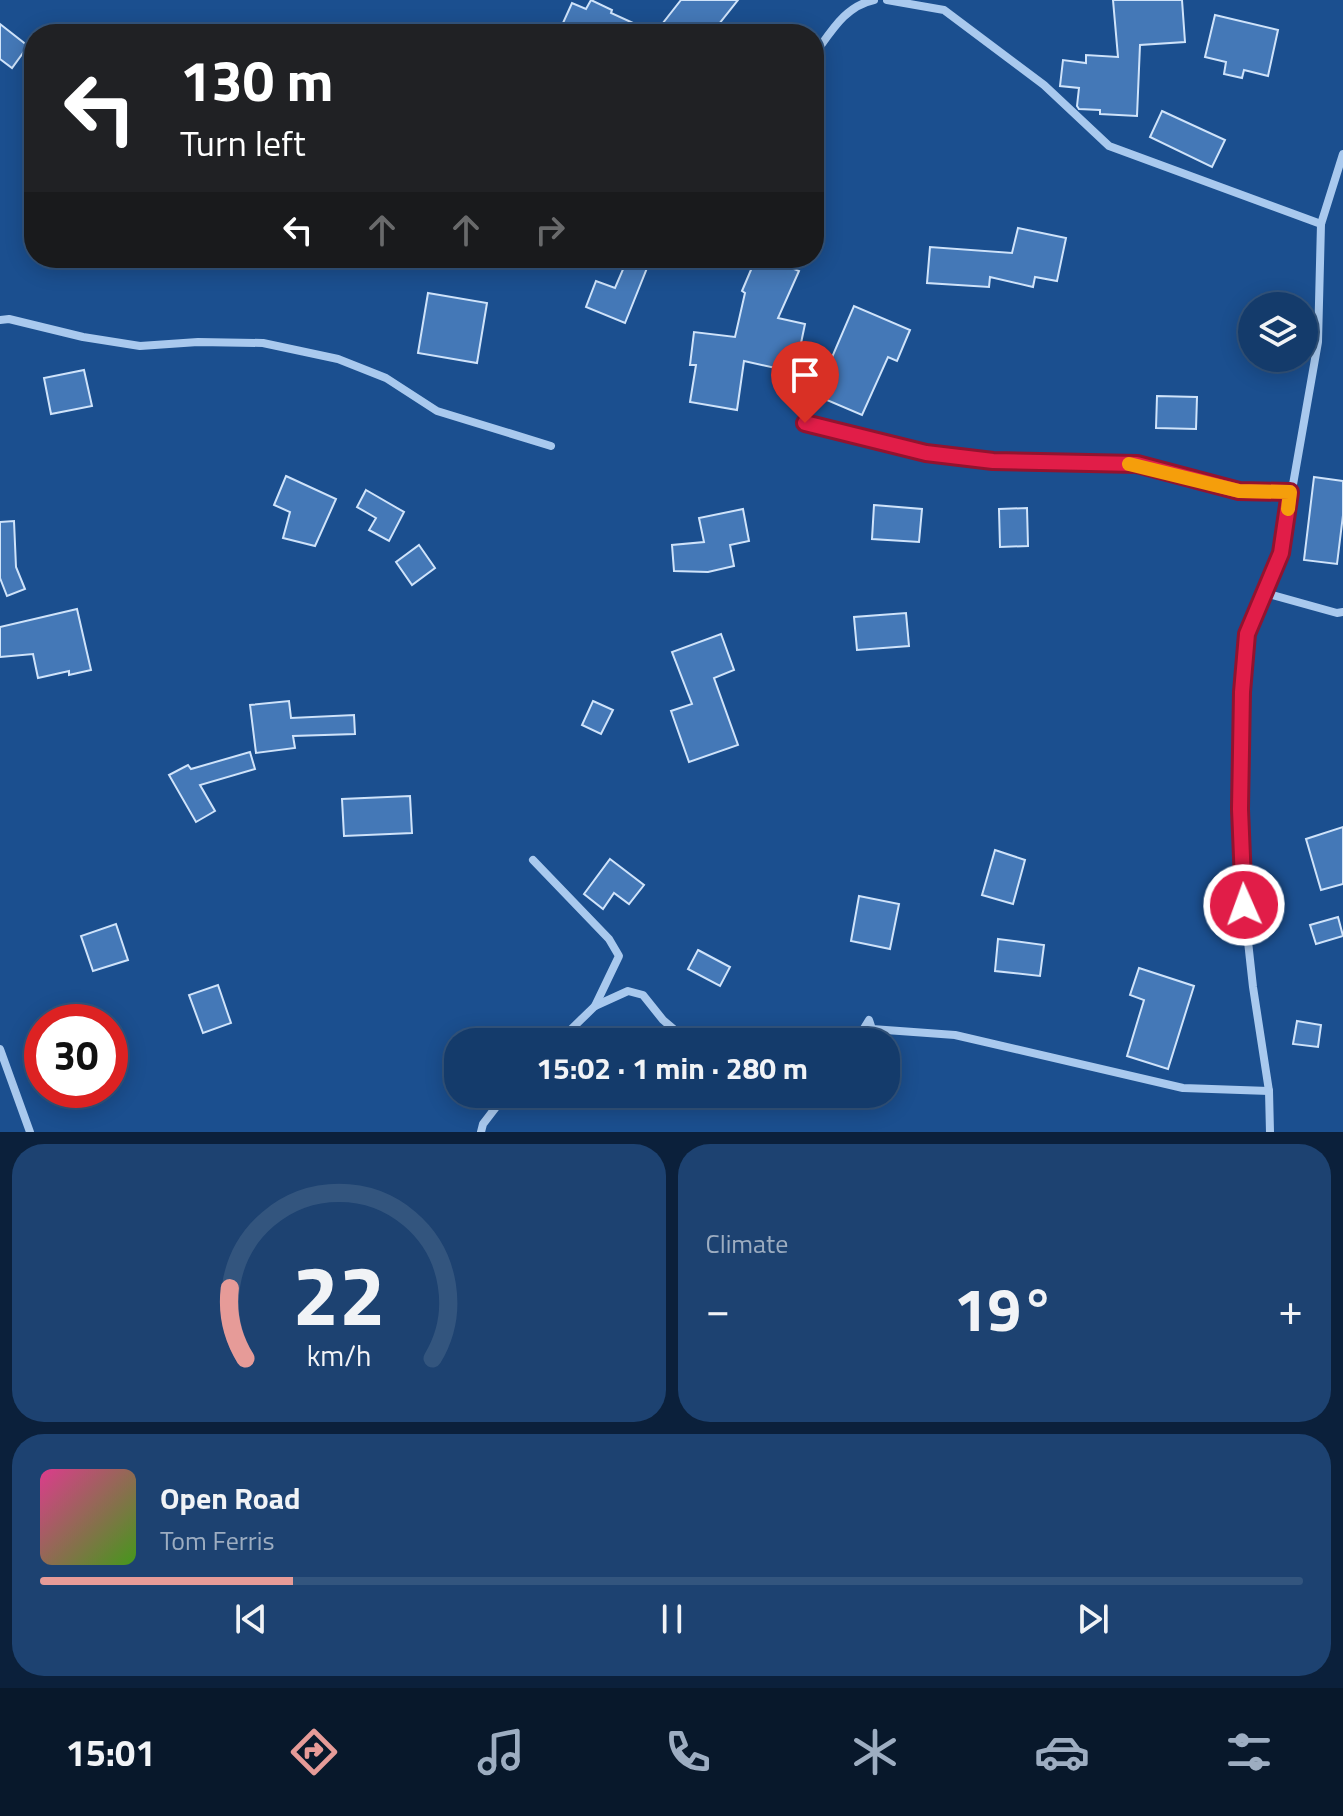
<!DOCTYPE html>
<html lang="en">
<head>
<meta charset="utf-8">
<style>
	body { margin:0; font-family:"Titillium Web",sans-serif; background:#1d4271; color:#f1f3f6; height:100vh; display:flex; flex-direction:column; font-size:30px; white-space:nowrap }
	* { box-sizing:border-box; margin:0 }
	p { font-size:26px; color:#9dadc1 }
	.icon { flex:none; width:44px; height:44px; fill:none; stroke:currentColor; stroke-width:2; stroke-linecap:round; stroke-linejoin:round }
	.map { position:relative; height:1132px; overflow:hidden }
	.drawer { display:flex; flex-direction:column; gap:12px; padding:12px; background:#0b203b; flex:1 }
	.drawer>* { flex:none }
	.hud { position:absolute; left:24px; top:24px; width:800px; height:244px; border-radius:32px; box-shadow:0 4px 20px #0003,0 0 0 2px #33557e; background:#202124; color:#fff; overflow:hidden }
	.tools { position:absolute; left:1238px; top:292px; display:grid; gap:16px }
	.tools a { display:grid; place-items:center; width:80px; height:80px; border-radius:50%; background:#143b6b; box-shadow:0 4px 20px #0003,0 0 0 2px #33557e; font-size:40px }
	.speed { position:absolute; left:24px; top:1004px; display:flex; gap:16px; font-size:40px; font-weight:700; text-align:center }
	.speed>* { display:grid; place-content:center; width:104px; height:104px; border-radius:50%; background:#143b6b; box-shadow:0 4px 20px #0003,0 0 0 2px #33557e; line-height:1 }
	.speed .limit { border:12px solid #d22; background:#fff; color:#111 }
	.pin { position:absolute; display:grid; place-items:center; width:68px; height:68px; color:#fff; margin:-82px -34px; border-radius:50% 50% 50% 0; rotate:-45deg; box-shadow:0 0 8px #0007 }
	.pin .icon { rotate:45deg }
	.me { position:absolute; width:88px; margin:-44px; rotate:358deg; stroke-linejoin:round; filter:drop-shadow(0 0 6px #0008) }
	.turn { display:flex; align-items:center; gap:28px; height:168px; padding:0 24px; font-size:36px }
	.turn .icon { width:104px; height:104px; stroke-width:2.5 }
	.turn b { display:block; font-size:56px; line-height:68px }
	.lanes { display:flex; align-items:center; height:76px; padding:0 24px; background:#0003; justify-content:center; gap:40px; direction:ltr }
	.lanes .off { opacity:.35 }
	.big { font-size:60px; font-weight:700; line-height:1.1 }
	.drawer .tile { flex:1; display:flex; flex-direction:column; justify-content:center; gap:12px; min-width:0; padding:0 28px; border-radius:32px; background:#1d4271 }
	.drawer .dial { align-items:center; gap:0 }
	.dial svg { height:208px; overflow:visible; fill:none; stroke:#33557e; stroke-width:7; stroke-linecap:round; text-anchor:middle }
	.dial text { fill:#f1f3f6; stroke:none }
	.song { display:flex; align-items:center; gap:24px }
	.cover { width:96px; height:96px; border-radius:12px; background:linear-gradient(135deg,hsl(330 70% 55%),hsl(100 70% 35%)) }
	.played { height:8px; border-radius:4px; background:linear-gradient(90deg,#e69b98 20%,#33557e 20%) }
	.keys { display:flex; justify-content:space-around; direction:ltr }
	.heat { display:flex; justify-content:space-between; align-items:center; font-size:44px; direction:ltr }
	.drawer .tiles { flex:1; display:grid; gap:12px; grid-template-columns:1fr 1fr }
	.tile:last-child { grid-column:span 2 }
	.trip { position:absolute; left:444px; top:1028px; width:456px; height:80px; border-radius:32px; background:#143b6b; box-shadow:0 4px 20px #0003,0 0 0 2px #33557e; font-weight:700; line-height:80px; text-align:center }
	.menu { display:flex; height:128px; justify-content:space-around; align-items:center; background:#08182b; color:#9dadc1 }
	.menu .icon { width:56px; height:56px }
	.menu .current { color:#e69b98 }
	.menu b { font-size:36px; color:#f1f3f6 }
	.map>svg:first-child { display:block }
	.building { fill:#4478b7; stroke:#cfe3fa; stroke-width:2 }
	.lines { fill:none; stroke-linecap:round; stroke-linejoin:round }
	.street { stroke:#a9c9ee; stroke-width:8 }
	.route-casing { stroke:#92132f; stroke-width:20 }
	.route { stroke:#e11d48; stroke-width:14 }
	.slow { stroke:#f59e0b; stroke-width:14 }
</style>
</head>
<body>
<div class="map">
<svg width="1343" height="1132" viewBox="0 0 1343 1132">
	<rect width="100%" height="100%" fill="#1b4f8f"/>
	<!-- building -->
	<g class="building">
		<polygon points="591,0 612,10 611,13 655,33 681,0 738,0 711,34 558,34 572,3 586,9"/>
		<polygon points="1113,0 1182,0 1185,42 1140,45 1137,116 1100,114 1100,110 1079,109 1077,106 1079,88 1060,86 1063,60 1086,63 1086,55 1118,57"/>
		<polygon points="1215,15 1278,30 1268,76 1244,70 1242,78 1224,74 1226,62 1205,57"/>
		<polygon points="0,24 28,46 12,68 0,59"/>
		<polygon points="1162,111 1225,140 1212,167 1150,137"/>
		<polygon points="1018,228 1066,238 1057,281 1035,277 1033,287 990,277 989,287 927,283 930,247 1012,253"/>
		<polygon points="756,258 768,258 799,271 778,318 805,324 800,348 830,362 854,306 910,330 897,361 888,357 862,415 801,389 807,375 744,361 737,410 690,402 696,365 690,365 694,332 735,337 745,293 742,291"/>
		<polygon points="627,260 647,268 625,323 586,307 596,281 615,288"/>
		<polygon points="428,293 487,303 477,363 418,353"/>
		<polygon points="84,370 92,406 51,414 44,378"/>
		<polygon points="1157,396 1197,397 1196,429 1156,428"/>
		<polygon points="286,476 336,499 315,546 283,538 290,512 274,505"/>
		<polygon points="1314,477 1343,481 1343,515 1337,564 1304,560"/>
		<polygon points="366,490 404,512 389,541 369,530 376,518 357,507"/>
		<polygon points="874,505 922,509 919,542 872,539"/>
		<polygon points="1027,508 1028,546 1000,547 999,509"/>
		<polygon points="743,509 749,541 730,545 734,566 708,572 674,571 672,545 704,542 699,518"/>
		<polygon points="14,521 16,567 25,589 7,596 0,578 0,522"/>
		<polygon points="419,545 435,568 412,585 396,562"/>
		<polygon points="77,609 91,670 69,675 69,671 38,678 33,654 0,657 0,627"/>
		<polygon points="906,613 909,646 857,650 854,617"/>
		<polygon points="721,634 734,670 714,678 738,745 689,762 671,711 692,704 672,652"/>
		<polygon points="289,701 291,718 354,715 355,734 293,736 295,748 256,753 250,705"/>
		<polygon points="593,701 613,710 601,734 582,725"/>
		<polygon points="250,752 255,769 200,785 215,811 196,822 169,775 188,765 191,769"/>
		<polygon points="410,796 412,833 344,836 342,799"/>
		<polygon points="1343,827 1343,884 1321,890 1306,839"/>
		<polygon points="995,850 1025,860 1013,904 982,895"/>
		<polygon points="610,859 644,885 629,904 614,893 603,909 584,894"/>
		<polygon points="859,896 899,904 890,949 851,941"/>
		<polygon points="1338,917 1343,936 1316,944 1310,925"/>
		<polygon points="116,924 128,960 93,971 81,936"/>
		<polygon points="998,939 1044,945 1040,976 995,971"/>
		<polygon points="698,950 730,967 720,986 688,969"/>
		<polygon points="1139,968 1194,986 1168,1069 1127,1056 1144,1000 1130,995"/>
		<polygon points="218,985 231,1023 203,1033 189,995"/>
		<polygon points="1297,1021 1321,1025 1318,1047 1293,1044"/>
	</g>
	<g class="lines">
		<!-- street -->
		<g class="street">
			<polyline points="887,0 944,10 1044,85 1109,146 1321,224"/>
			<path d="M814,55C831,32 845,6 874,0"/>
			<polyline points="667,262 670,258"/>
			<polyline points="0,320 9,319 83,337 140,346 198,342 263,343 338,359 386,378 437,411 551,446"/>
			<polyline points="805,423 926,453 993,461 1137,464 1239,491 1290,492"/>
			<polyline points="1265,593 1337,613 1343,612"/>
			<polyline points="533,860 609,939 619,956 595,1006"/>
			<polyline points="558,1042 595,1006 628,991 643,995 663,1020 689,1042"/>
			<polyline points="851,1042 858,1038 869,1020 872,1029 955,1035 1183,1088 1269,1091"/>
			<polyline points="0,1049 30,1132"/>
			<polyline points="481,1132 483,1124 506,1094"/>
			<polyline points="1270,1132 1269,1091 1253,987 1244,905 1240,809 1242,692 1247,634 1281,553 1318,342 1321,224 1343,154"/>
		</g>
	</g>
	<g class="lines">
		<defs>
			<polyline id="route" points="805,423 926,453 993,461 1137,464 1239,491 1290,492 1281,553 1247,634 1242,692 1240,809 1244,905"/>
		</defs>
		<!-- route casing -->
		<use href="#route" class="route-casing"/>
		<!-- route -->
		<use href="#route" class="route"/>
		<!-- slow -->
		<polyline class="slow" points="1129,464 1239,491 1290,492 1288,509"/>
	</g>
</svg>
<div class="tools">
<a><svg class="icon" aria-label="layers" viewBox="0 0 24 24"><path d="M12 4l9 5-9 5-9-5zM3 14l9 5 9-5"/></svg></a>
</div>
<div class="speed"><div class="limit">30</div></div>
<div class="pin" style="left:805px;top:423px;background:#d93025"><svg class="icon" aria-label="arrive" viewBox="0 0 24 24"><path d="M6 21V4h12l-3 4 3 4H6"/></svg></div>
<svg class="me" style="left:1244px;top:905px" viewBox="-20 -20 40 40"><circle r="17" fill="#e11d48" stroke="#fff" stroke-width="3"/><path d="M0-11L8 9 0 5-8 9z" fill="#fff"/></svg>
<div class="trip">15:02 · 1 min · 280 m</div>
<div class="hud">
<div class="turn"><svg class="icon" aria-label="left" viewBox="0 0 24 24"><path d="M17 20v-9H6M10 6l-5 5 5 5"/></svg><div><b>130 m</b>Turn left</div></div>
<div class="lanes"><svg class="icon" aria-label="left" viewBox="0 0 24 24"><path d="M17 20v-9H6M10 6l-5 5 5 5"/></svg><svg class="icon off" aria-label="ahead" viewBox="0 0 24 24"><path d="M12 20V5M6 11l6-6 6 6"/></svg><svg class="icon off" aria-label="ahead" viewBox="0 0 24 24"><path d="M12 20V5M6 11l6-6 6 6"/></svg><svg class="icon off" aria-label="right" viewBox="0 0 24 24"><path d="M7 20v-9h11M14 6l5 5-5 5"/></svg></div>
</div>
</div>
<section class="drawer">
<div class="tiles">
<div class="tile dial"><svg viewBox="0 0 100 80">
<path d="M14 69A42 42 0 1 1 86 69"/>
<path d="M14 69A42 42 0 0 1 8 42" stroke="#e69b98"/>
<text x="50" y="56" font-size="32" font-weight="700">22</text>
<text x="50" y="72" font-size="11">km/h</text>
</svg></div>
<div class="tile"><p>Climate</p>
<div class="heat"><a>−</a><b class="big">19°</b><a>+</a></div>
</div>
<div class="tile">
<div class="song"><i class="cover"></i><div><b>Open Road</b><p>Tom Ferris</p></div></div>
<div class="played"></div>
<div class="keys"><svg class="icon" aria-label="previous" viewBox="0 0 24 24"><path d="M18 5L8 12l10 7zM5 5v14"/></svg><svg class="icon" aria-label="pause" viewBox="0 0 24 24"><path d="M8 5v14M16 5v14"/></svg><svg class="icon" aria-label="next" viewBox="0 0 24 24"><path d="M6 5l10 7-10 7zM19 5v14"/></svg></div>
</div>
</div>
</section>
<nav class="menu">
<b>15:01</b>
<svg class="icon current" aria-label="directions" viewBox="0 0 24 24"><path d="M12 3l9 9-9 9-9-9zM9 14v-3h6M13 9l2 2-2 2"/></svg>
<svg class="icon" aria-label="music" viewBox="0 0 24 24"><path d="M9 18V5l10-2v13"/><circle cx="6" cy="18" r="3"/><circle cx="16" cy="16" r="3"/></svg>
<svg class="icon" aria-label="phone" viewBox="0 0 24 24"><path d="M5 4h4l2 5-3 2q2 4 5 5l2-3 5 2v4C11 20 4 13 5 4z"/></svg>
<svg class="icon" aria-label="climate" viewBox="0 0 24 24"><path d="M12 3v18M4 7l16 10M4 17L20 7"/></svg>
<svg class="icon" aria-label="car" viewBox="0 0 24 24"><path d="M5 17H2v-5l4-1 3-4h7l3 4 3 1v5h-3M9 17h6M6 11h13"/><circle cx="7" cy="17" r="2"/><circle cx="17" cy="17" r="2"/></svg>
<svg class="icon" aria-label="filters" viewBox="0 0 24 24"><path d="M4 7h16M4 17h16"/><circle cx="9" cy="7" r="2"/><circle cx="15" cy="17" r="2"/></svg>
</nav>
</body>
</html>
